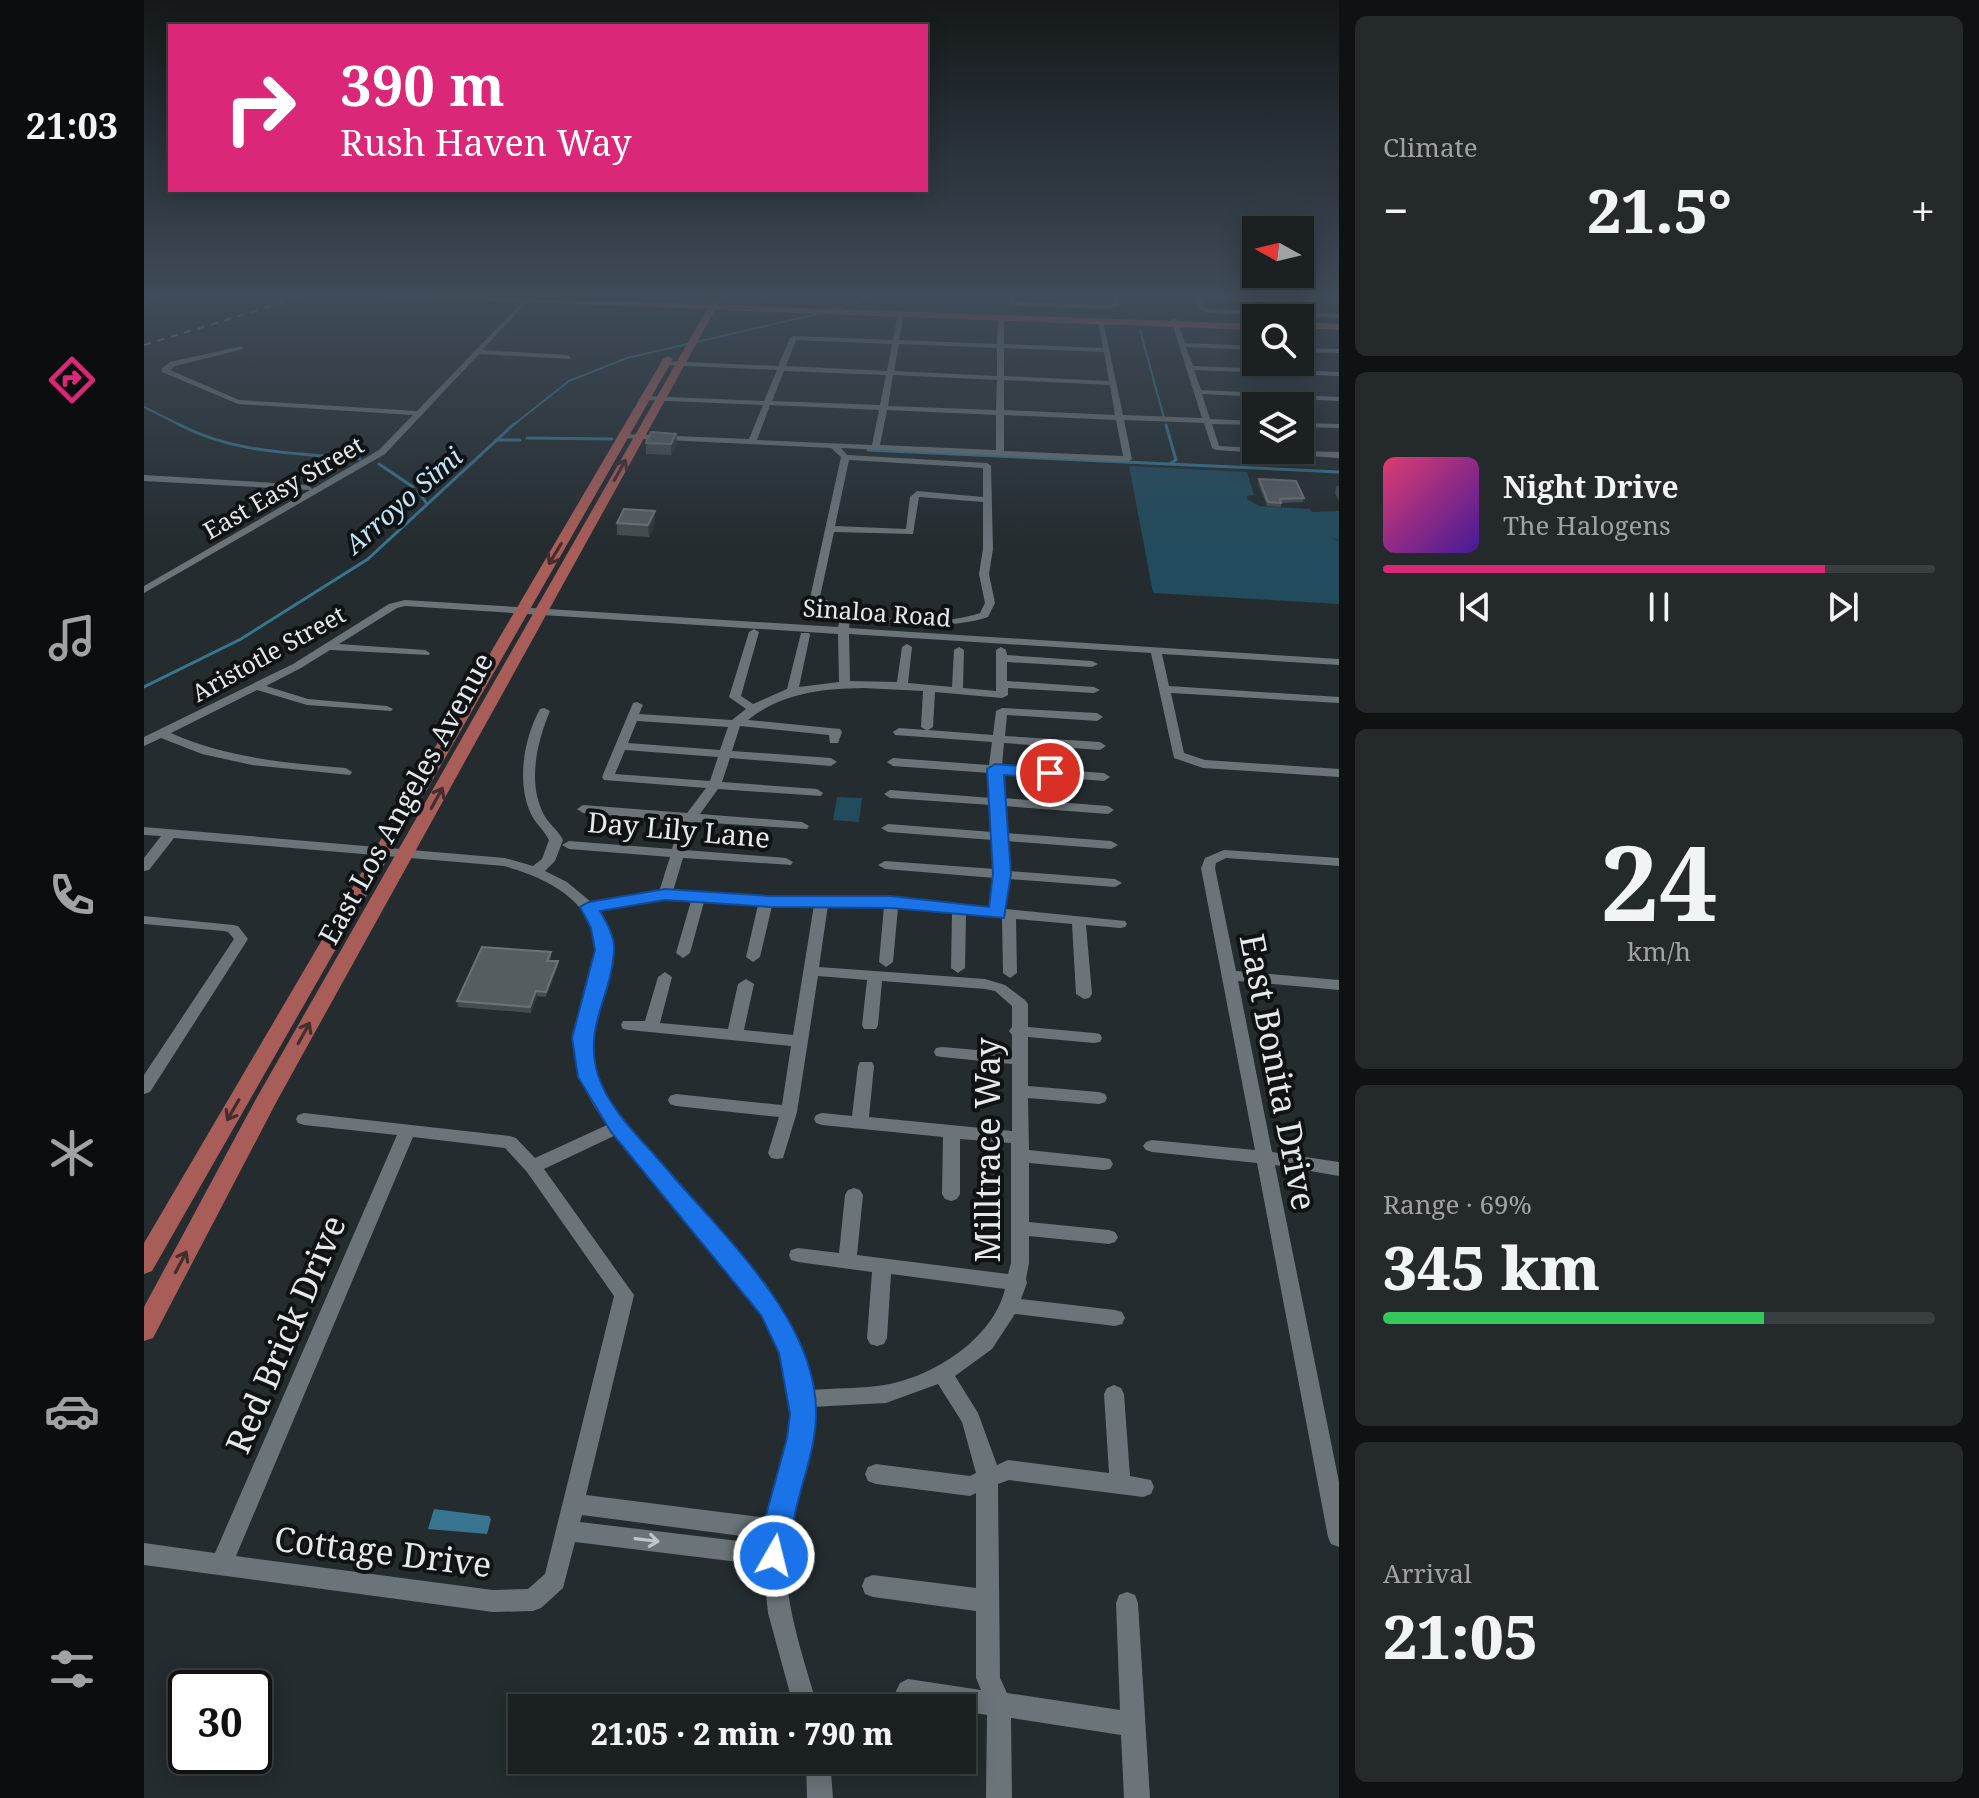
<!DOCTYPE html>
<html lang="en">
<head>
<meta charset="utf-8">
<style>
	body { margin:0; font-family:"Noto Serif",serif; background:#24292b; color:#f1f3f6; height:100vh; display:flex; flex-direction:column; font-size:30px; white-space:nowrap }
	* { box-sizing:border-box; margin:0 }
	p { font-size:26px; color:#a0a3a6 }
	.icon { flex:none; width:44px; height:44px; fill:none; stroke:currentColor; stroke-width:2; stroke-linecap:round; stroke-linejoin:round }
	.map { position:relative; flex:1; overflow:hidden }
	.sheet { display:flex; flex-direction:column; gap:16px; padding:16px; background:#0f1213; width:640px }
	.sheet>* { flex:none }
	.guide { position:absolute; left:24px; top:24px; width:760px; height:168px; border-radius:0px; box-shadow:0 4px 20px #0003,0 0 0 2px #393e41; background:#db2777; color:#fff; overflow:hidden }
	.needle { width:52px; rotate:278deg }
	.tools { position:absolute; left:1098px; top:216px; display:grid; gap:16px }
	.tools a { display:grid; place-items:center; width:72px; height:72px; border-radius:0px; background:#1b2123; box-shadow:0 4px 20px #0003,0 0 0 2px #393e41; font-size:40px }
	.speed { position:absolute; left:24px; top:1670px; display:flex; gap:16px; font-size:40px; font-weight:700; text-align:center }
	.speed>* { display:grid; place-content:center; width:104px; height:104px; border-radius:50%; background:#1b2123; box-shadow:0 4px 20px #0003,0 0 0 2px #393e41; line-height:1 }
	.speed .limit { border:4px solid #111; border-radius:12px; background:#fff; color:#111 }
	.pin { position:absolute; display:grid; place-items:center; width:68px; height:68px; color:#fff; margin:-34px; border:4px solid #fff; border-radius:50%; box-shadow:0 2px 8px #0007 }
	.me { position:absolute; width:88px; margin:-44px; rotate:8deg; stroke-linejoin:round; filter:drop-shadow(0 0 6px #0008) }
	.turn { display:flex; align-items:center; gap:28px; height:168px; padding:0 40px; font-size:36px }
	.turn .icon { width:104px; height:104px; stroke-width:2.5 }
	.turn b { display:block; font-size:56px; line-height:68px }
	.big { font-size:60px; font-weight:800; line-height:1.1 }
	.sheet .tile { flex:1; display:flex; flex-direction:column; justify-content:center; gap:12px; min-width:0; padding:0 28px; border-radius:12px; background:#24292b }
	.sheet .dial { align-items:center; gap:0 }
	.dial b { font-size:104px; line-height:1 }
	.song { display:flex; align-items:center; gap:24px }
	.cover { width:96px; height:96px; border-radius:12px; background:linear-gradient(135deg,hsl(340 70% 55%),hsl(260 70% 35%)) }
	.played { height:8px; border-radius:4px; background:linear-gradient(90deg,#db2777 80%,#393e41 80%) }
	.keys { display:flex; justify-content:space-around; direction:ltr }
	.heat { display:flex; justify-content:space-between; align-items:center; font-size:44px; direction:ltr }
	.charge { height:12px; border-radius:6px; background:linear-gradient(90deg,#34c759 69%,#393e41 0) }
	.trip { position:absolute; left:364px; top:1694px; width:468px; height:80px; border-radius:0px; background:#1b2123; box-shadow:0 4px 20px #0003,0 0 0 2px #393e41; font-weight:800; line-height:80px; text-align:center }
	main { display:flex; flex:1; min-height:0 }
	.menu { display:flex; flex-direction:column; width:144px; justify-content:space-around; align-items:center; background:#0b0d0e; color:#a0a3a6 }
	.menu .icon { width:56px; height:56px }
	.menu .on { color:#db2777 }
	.menu b { font-size:36px; color:#f1f3f6 }
	.map>svg:first-child { display:block }
	.green { fill:#224b5d }
	.water { fill:#377590 }
	.lines { fill:none; stroke-linecap:round; stroke-linejoin:round }
	.stream-far1 { stroke:#377590; stroke-width:2 }
	.stream { stroke:#377590; stroke-width:3 }
	.minor { fill:#6b7478; fill-rule:evenodd }
	.major { fill:#a95d59; fill-rule:evenodd }
	.rail { stroke:#888f92; stroke-width:2; stroke-dasharray:7 7; stroke-linecap:butt }
	.wall { fill:#454c50 }
	.shaded-wall { fill:#31383c }
	.building { fill:#565d61; stroke:#6c7376; stroke-width:2 }
	.oneway { stroke:#462d2d }
	.oneway2 { stroke:#c0c6c9 }
	.route { fill:#1a73e8; stroke:#114b97; stroke-width:2 }
	.labels { text-anchor:middle; dominant-baseline:central; stroke-width:8; stroke-linejoin:round; paint-order:stroke }
	.far-street-label { font-size:24px; fill:#e4e9ec; stroke:#101315 }
	.far-water-label { font-size:26px; font-style:italic; fill:#c2e4f5; stroke:#101315 }
	.street-label { font-size:28px; fill:#e4e9ec; stroke:#101315 }
	.near-street-label { font-size:34px; fill:#e4e9ec; stroke:#101315 }
</style>
</head>
<body>
<main>
<nav class="menu">
<b>21:03</b>
<svg class="icon on" aria-label="directions" viewBox="0 0 24 24"><path d="M12 3l9 9-9 9-9-9zM9 14v-3h6M13 9l2 2-2 2"/></svg>
<svg class="icon" aria-label="music" viewBox="0 0 24 24"><path d="M9 18V5l10-2v13"/><circle cx="6" cy="18" r="3"/><circle cx="16" cy="16" r="3"/></svg>
<svg class="icon" aria-label="phone" viewBox="0 0 24 24"><path d="M5 4h4l2 5-3 2q2 4 5 5l2-3 5 2v4C11 20 4 13 5 4z"/></svg>
<svg class="icon" aria-label="climate" viewBox="0 0 24 24"><path d="M12 3v18M4 7l16 10M4 17L20 7"/></svg>
<svg class="icon" aria-label="car" viewBox="0 0 24 24"><path d="M5 17H2v-5l4-1 3-4h7l3 4 3 1v5h-3M9 17h6M6 11h13"/><circle cx="7" cy="17" r="2"/><circle cx="17" cy="17" r="2"/></svg>
<svg class="icon" aria-label="filters" viewBox="0 0 24 24"><path d="M4 7h16M4 17h16"/><circle cx="9" cy="7" r="2"/><circle cx="15" cy="17" r="2"/></svg>
</nav>
<div class="map">
<svg width="1195" height="1798" viewBox="0 0 1195 1798">
	<rect width="100%" height="100%" fill="#242c2f"/>
	<!-- green -->
	<g class="green">
		<polygon points="985,466 1103,472 1110,495 1103,496 1103,499 1115,506 1166,509 1168,512 1195,511 1195,540 1187,538 1195,541 1195,604 1009,593"/>
		<polygon points="693,797 718,798 715,822 689,820"/>
	</g>
	<!-- water -->
	<polygon class="water" points="290,1509 345,1516 347,1519 343,1534 284,1529"/>
	<g class="lines">
		<!-- stream-far1 -->
		<g class="stream-far1">
			<polyline points="687,310 716,302 724,295"/>
			<polyline points="996,330 1020,418"/>
			<polyline points="0,407 38,426"/>
			<polyline points="368,426 425,381 483,358 678,313"/>
		</g>
		<!-- stream -->
		<g class="stream">
			<path d="M34,424C90,454 153,453 216,459"/>
			<polyline points="1022,425 1032,460 1027,463"/>
			<polyline points="383,438 468,439"/>
			<polyline points="354,440 376,440"/>
			<polyline points="724,450 1195,472"/>
			<polyline points="235,464 269,487"/>
			<polyline points="274,491 283,504"/>
			<polyline points="0,687 97,639 224,559 370,424"/>
		</g>
		<!-- minor -->
		<g class="minor">
			<polygon points="9,295 16,295 0,305 0,300"/>
			<polygon points="385,295 387,298 338,350 424,355 427,359 335,354 241,454 0,593 0,586 166,490 0,481 0,475 164,485 168,489 235,450 269,415 94,404 18,372 18,368 26,362 98,346 100,349 31,366 26,370 95,400 273,411"/>
			<polygon points="864,295 870,295 871,301 877,302 965,305 970,304 968,295 974,295 976,305 965,309 877,306 866,303"/>
			<polygon points="1049,295 1135,298 1139,298 1138,295 1144,295 1145,300 1135,302 1057,299 1060,307 1065,309 1195,314 1195,318 1064,313 1055,309"/>
			<path d="M757,311L760,313L755,340L853,344L854,317L857,315L860,317V344L959,348L954,321L959,320L979,415L1058,418L1027,320L1030,318L1033,320L1041,343L1112,346V350L1042,347L1049,366L1195,372V376L1050,370L1057,390L1195,397V401L1058,394L1066,419L1112,421V425L1068,424L1075,446L1112,448V450L1195,452V458L1072,450L1068,448L1060,423L980,420L988,459L984,462L697,448L703,455L843,463L847,466L849,549L845,574L851,603L844,617C800,632 703,628 666,598L697,457L687,448L480,438L476,436L480,434L605,439L619,405L501,400L497,398L501,396L620,401L633,370L521,365L518,361L634,366L646,338L649,336L749,340L754,313ZM652,340L748,344L743,371L642,366ZM755,344L853,348V376L750,371ZM860,348L960,352L965,381L860,376ZM640,371L742,375L736,405L628,401ZM749,375L853,380L852,410L744,406ZM860,380L966,385L971,415L860,410ZM626,405L735,410L728,445L613,440ZM743,410L852,415V450L736,445ZM860,415L972,420L979,456L860,451ZM705,460L839,468V497L773,491L766,497L762,529L691,526ZM775,497L839,502V549L835,574L841,603L836,613C788,629 721,620 676,597L690,532L769,534Z"/>
			<polygon points="1156,348 1195,349 1195,353 1156,352"/>
			<polygon points="1156,423 1195,424 1195,428 1156,427"/>
			<path d="M261,600L694,627L696,619L701,616L706,619L705,628L1195,659V665L1018,654L1025,686L1195,697V703L1027,693L1040,753L1061,760L1195,769V777L1059,768L1030,758L1007,653L705,634L706,681L753,682L758,647L763,644L768,647L764,683L808,687L810,650L815,647L820,650L819,688L852,691V650L857,647L862,650L863,655L948,661L954,664L948,667L863,662V681L950,687L956,690L950,693L864,688V695L858,698L791,692L789,727L784,730L849,735L852,711L858,708L953,713L959,717L953,721L863,715L861,736L956,742L962,746L956,750L860,743L858,766L960,773L966,777L960,781L858,773L859,798L964,806L970,810L964,814L860,806L862,833L967,841L974,845L967,849L862,841L865,871L971,879L978,883L971,887L864,879L862,909L981,921L983,924L981,927L976,928L942,925L948,994L945,998L940,999L932,994L928,924L872,919L873,973L866,978L859,973L858,917L822,914L821,968L814,973L807,968L808,913L754,908L749,962L742,967L735,962L740,906L684,905L675,967L841,979L861,985L881,1000L884,1004V1027L950,1033L956,1034L958,1038L956,1042L950,1043L884,1037V1086L955,1092L961,1094L963,1098L961,1102L955,1104L884,1098L885,1150L960,1158L966,1159L969,1164L966,1169L960,1170L885,1163V1222L965,1230L971,1232L974,1237L971,1242L965,1244L885,1236V1263L882,1279L883,1283L877,1299L971,1310L978,1312L981,1318L978,1324L971,1326L871,1314L848,1349L811,1376L834,1413L853,1465L864,1460L965,1473L960,1394L963,1388L970,1385L977,1388L980,1394L986,1476L1007,1480L1010,1487L1007,1494L999,1497L865,1480L854,1484L856,1678L863,1693L976,1710L972,1603L975,1595L983,1592L991,1595L994,1603L1006,1798H980L977,1735L867,1718L868,1798H842L843,1715L818,1711V1708C797,1708 775,1707 756,1699L752,1691L756,1683L764,1679L837,1690L832,1678V1611L729,1597L721,1594L718,1586L721,1578L729,1575L832,1588V1493L826,1496L732,1484L724,1481L721,1474L724,1467L732,1464L826,1476L832,1473L818,1422L794,1384L742,1403L667,1407C666,1449 649,1487 643,1528C635,1590 657,1649 674,1708H650L624,1613L619,1565L431,1542L419,1588L397,1608L389,1611L349,1612L0,1565V1543L71,1553L253,1135L160,1125L154,1123L152,1119L154,1115L160,1113L366,1136L372,1138L391,1158L463,1125C446,1102 431,1076 431,1047C432,1020 446,996 451,969C461,908 411,880 360,866L30,838L5,870L0,871V858L17,836L0,835V827L361,858L389,866L398,859L405,840C400,830 392,824 387,814C372,782 380,738 396,709L400,708L406,711C393,742 383,783 400,815C405,824 414,830 419,840L411,861L401,871L423,882L447,902L515,892L526,857L425,849L418,845L425,841L528,849L537,821L439,813L433,809L439,805L543,813L562,788L460,780L458,777L489,703L493,702L499,705L495,714L588,720L602,709L585,697L605,632L610,629L615,632L597,696L609,704L643,689L657,633H665L666,635L655,687L695,682L694,634L261,606L253,608L195,644L281,650L286,653L285,655L186,650L157,668L122,686L164,699L243,706L249,709L247,711L163,705L113,690L27,733C83,758 142,763 202,768L208,772L206,775L108,765L58,754L17,738L0,746V737L149,664L245,604ZM719,688L779,691L777,727L782,730L755,728L749,732L751,735L848,742L845,765L749,758L743,762L749,766L845,773L847,798L746,790L740,794L746,798L847,805L849,832L744,824L737,828L744,832L849,840L851,869L741,861L734,865L741,869L851,878L848,908L716,896L626,898L529,891L539,858L647,865L649,862L642,858L541,850L550,822L663,829L665,826L658,822L556,814L574,789L677,796L679,793L673,789L578,782L586,758L687,766L693,762L687,758L588,751L596,726L685,735L686,743H694L698,732L696,729L604,720C638,693 676,689 719,688ZM493,721L584,727L576,750L484,743ZM481,750L574,757L566,781L471,774ZM521,899L547,901L532,953L539,958L546,953L560,902L614,905L602,957L609,962L616,957L628,906L670,905L649,1035L600,1030L610,984L602,979L594,984L584,1029L516,1023L528,977L521,972L514,977L501,1021H479L477,1025L479,1029L485,1030L647,1046L638,1105L532,1094L526,1096L524,1100L526,1104L532,1106L635,1117L624,1153L627,1158L633,1159L639,1158L653,1112L674,976L723,980L718,1025L720,1029H732L734,1025L738,981L841,989L851,991L868,1006V1027L865,1031L868,1035V1053L798,1047L792,1048L790,1052L792,1056L798,1057L868,1064V1131L725,1117L730,1066L728,1062H716L714,1066L708,1116L678,1113L672,1115L670,1119L672,1123L678,1125L799,1137L798,1194L801,1199L807,1201L813,1199L816,1194V1139L867,1143V1263L864,1274L713,1255L719,1195L716,1190L710,1188L704,1190L701,1195L695,1253L654,1248L647,1250L645,1255L647,1260L654,1262L728,1272L723,1338L726,1344L733,1346L740,1344L743,1338L747,1274L861,1289C849,1339 789,1377 740,1385C716,1389 690,1388 666,1390C661,1324 611,1276 571,1228C540,1192 509,1157 479,1121C462,1099 447,1076 447,1048C447,994 486,966 453,910ZM472,1135L607,1299L633,1340L645,1383L647,1410L644,1434L623,1518L442,1495L490,1295L400,1169ZM269,1137L361,1148L383,1172L470,1296L401,1574L384,1589L349,1590L92,1556ZM438,1515L620,1539V1544L436,1522Z"/>
			<polygon points="1080,850 1195,858 1195,866 1082,858 1072,863 1071,868 1092,971 1195,980 1195,990 1094,981 1128,1152 1195,1162 1195,1176 1131,1165 1195,1482 1195,1547 1187,1544 1184,1537 1113,1163 1008,1152 1002,1150 999,1146 1002,1142 1008,1140 1111,1150 1057,868 1061,858"/>
			<polygon points="0,916 89,925 94,926 104,939 6,1092 0,1094 0,1075 90,939 84,932 80,931 0,924"/>
			<polygon points="662,1760 686,1760 689,1798 663,1798"/>
		</g>
		<!-- major -->
		<g class="major">
			<polygon points="238,295 566,304 571,295 579,295 574,305 1112,324 1112,330 571,310 134,1099 9,1338 0,1341 0,1307 112,1099 563,309 242,297"/>
			<polygon points="1156,322 1195,324 1195,330 1156,328"/>
			<polygon points="524,356 529,359 8,1271 0,1274 0,1243 519,359"/>
		</g>
		<!-- rail -->
		<polyline class="rail" points="0,345 164,295"/>
	</g>
	<!-- wall -->
	<g class="wall">
		<polygon points="532,434 533,445 527,455 502,454 502,443"/>
		<polygon points="1115,479 1160,498 1159,502 1137,503 1137,507 1123,506 1114,483"/>
		<polygon points="1192,486 1195,486 1195,501 1191,493"/>
		<polygon points="511,511 511,523 505,537 473,535 473,523"/>
		<polygon points="407,952 407,957 406,961 414,961 414,966 402,997 393,996 387,1013 314,1007 313,1001"/>
	</g>
	<!-- shaded-wall -->
	<g class="shaded-wall">
		<polygon points="532,434 533,445 527,455 527,444"/>
		<polygon points="511,511 511,523 505,537 504,525"/>
		<polygon points="414,961 414,966 402,997 402,992"/>
		<polygon points="392,991 393,996 387,1013 386,1007"/>
	</g>
	<!-- building -->
	<g class="building">
		<polygon points="507,432 532,434 527,444 502,443"/>
		<polygon points="1115,479 1152,481 1160,498 1136,499 1137,503 1124,502"/>
		<polygon points="480,509 511,511 504,525 473,523"/>
		<polygon points="338,947 407,952 403,961 414,961 402,992 392,991 386,1007 313,1001"/>
	</g>
	<!-- one-way arrows -->
	<defs><path id="oneway-shaft" d="M-6 0H5M1.5-3L5.5 0L1.5 3" fill="none" stroke-width="1.6" stroke-linecap="round" stroke-linejoin="round" transform="scale(2)"/></defs>
	<g class="oneway">
		<use href="#oneway-shaft" transform="translate(476 470) rotate(-61)"/>
		<use href="#oneway-shaft" transform="translate(411 554) rotate(121)"/>
		<use href="#oneway-shaft" transform="translate(293 798) rotate(-61)"/>
		<use href="#oneway-shaft" transform="translate(160 1033) rotate(-61)"/>
		<use href="#oneway-shaft" transform="translate(89 1110) rotate(120)"/>
		<use href="#oneway-shaft" transform="translate(37 1262) rotate(-62)"/>
	</g>
	<use class="oneway2" href="#oneway-shaft" transform="translate(503 1540) rotate(7)"/>
	<!-- sky -->
	<linearGradient id="sky" x2="0" y2="1"><stop stop-color="#14181a"/><stop offset="0.54" stop-color="#3f4b58"/><stop offset="1" stop-color="#3f4b58" stop-opacity="0"/></linearGradient>
	<rect width="1195" height="547" fill="url(#sky)"/>
	<!-- route -->
	<path class="route" d="M851,764L906,768L914,773L906,778L860,775L867,874L860,918L747,908L626,907L521,900L456,911C463,923 471,937 470,951C468,996 439,1026 454,1075C465,1110 499,1141 522,1168C579,1236 676,1322 672,1418C671,1446 661,1474 654,1501C648,1522 648,1546 640,1566L630,1570L620,1566L615,1556L618,1530L643,1438L646,1414L635,1353L617,1315L467,1132L434,1077L428,1038L451,950L447,928L436,907L445,902L521,889L626,896H747L845,907L849,874L843,769Z"/>
	<g class="labels">
		<!-- far-street labels -->
		<g class="far-street-label">
			<text transform="translate(139 487) rotate(-30)">East Easy Street</text>
			<text transform="translate(733 612) rotate(4)">Sinaloa Road</text>
			<text transform="translate(124 653) rotate(-29)">Aristotle Street</text>
		</g>
		<!-- far-water labels -->
		<g class="far-water-label">
			<text transform="translate(259 500) rotate(-41)">Arroyo Simi</text>
		</g>
		<!-- street labels -->
		<g class="street-label">
			<text transform="translate(261 798) rotate(-61)">East Los Angeles Avenue</text>
			<text transform="translate(535 829) rotate(5)">Day Lily Lane</text>
		</g>
		<!-- near-street labels -->
		<g class="near-street-label">
			<text transform="translate(1135 1072) rotate(79)">East Bonita Drive</text>
			<text transform="translate(843 1150) rotate(-90)">Milltrace Way</text>
			<text transform="translate(141 1334) rotate(-67)">Red Brick Drive</text>
			<text transform="translate(239 1551) rotate(7)">Cottage Drive</text>
		</g>
	</g>
</svg>
<div class="tools">
<a><svg class="needle" viewBox="-14 -14 28 28"><path d="M0-13l5 13h-10z" fill="#e53935"/><path d="M0 13l5-13h-10z" fill="#a0a3a6"/></svg></a>
<a><svg class="icon" aria-label="search" viewBox="0 0 24 24"><circle cx="10" cy="10" r="6"/><path d="M15 15l6 6"/></svg></a>
<a><svg class="icon" aria-label="layers" viewBox="0 0 24 24"><path d="M12 4l9 5-9 5-9-5zM3 14l9 5 9-5"/></svg></a>
</div>
<div class="speed"><div class="limit">30</div></div>
<div class="pin" style="left:906px;top:773px;background:#d93025"><svg class="icon" aria-label="arrive" viewBox="0 0 24 24"><path d="M6 21V4h12l-3 4 3 4H6"/></svg></div>
<svg class="me" style="left:630px;top:1556px" viewBox="-20 -20 40 40"><circle r="17" fill="#1a73e8" stroke="#fff" stroke-width="3"/><path d="M0-11L8 9 0 5-8 9z" fill="#fff"/></svg>
<div class="trip">21:05 · 2 min · 790 m</div>
<div class="guide">
<div class="turn"><svg class="icon" aria-label="right" viewBox="0 0 24 24"><path d="M7 20v-9h11M14 6l5 5-5 5"/></svg><div><b>390 m</b>Rush Haven Way</div></div>
</div>
</div>
<section class="sheet">
<div class="tile"><p>Climate</p>
<div class="heat"><a>−</a><b class="big">21.5°</b><a>+</a></div>
</div>
<div class="tile">
<div class="song"><i class="cover"></i><div><b>Night Drive</b><p>The Halogens</p></div></div>
<div class="played"></div>
<div class="keys"><svg class="icon" aria-label="previous" viewBox="0 0 24 24"><path d="M18 5L8 12l10 7zM5 5v14"/></svg><svg class="icon" aria-label="pause" viewBox="0 0 24 24"><path d="M8 5v14M16 5v14"/></svg><svg class="icon" aria-label="next" viewBox="0 0 24 24"><path d="M6 5l10 7-10 7zM19 5v14"/></svg></div>
</div>
<div class="tile dial"><b>24</b><p>km/h</p></div>
<div class="tile"><p>Range · 69%</p><b class="big">345 km</b><div class="charge"></div></div>
<div class="tile"><p>Arrival</p><b class="big">21:05</b></div>
</section>
</main>
</body>
</html>
